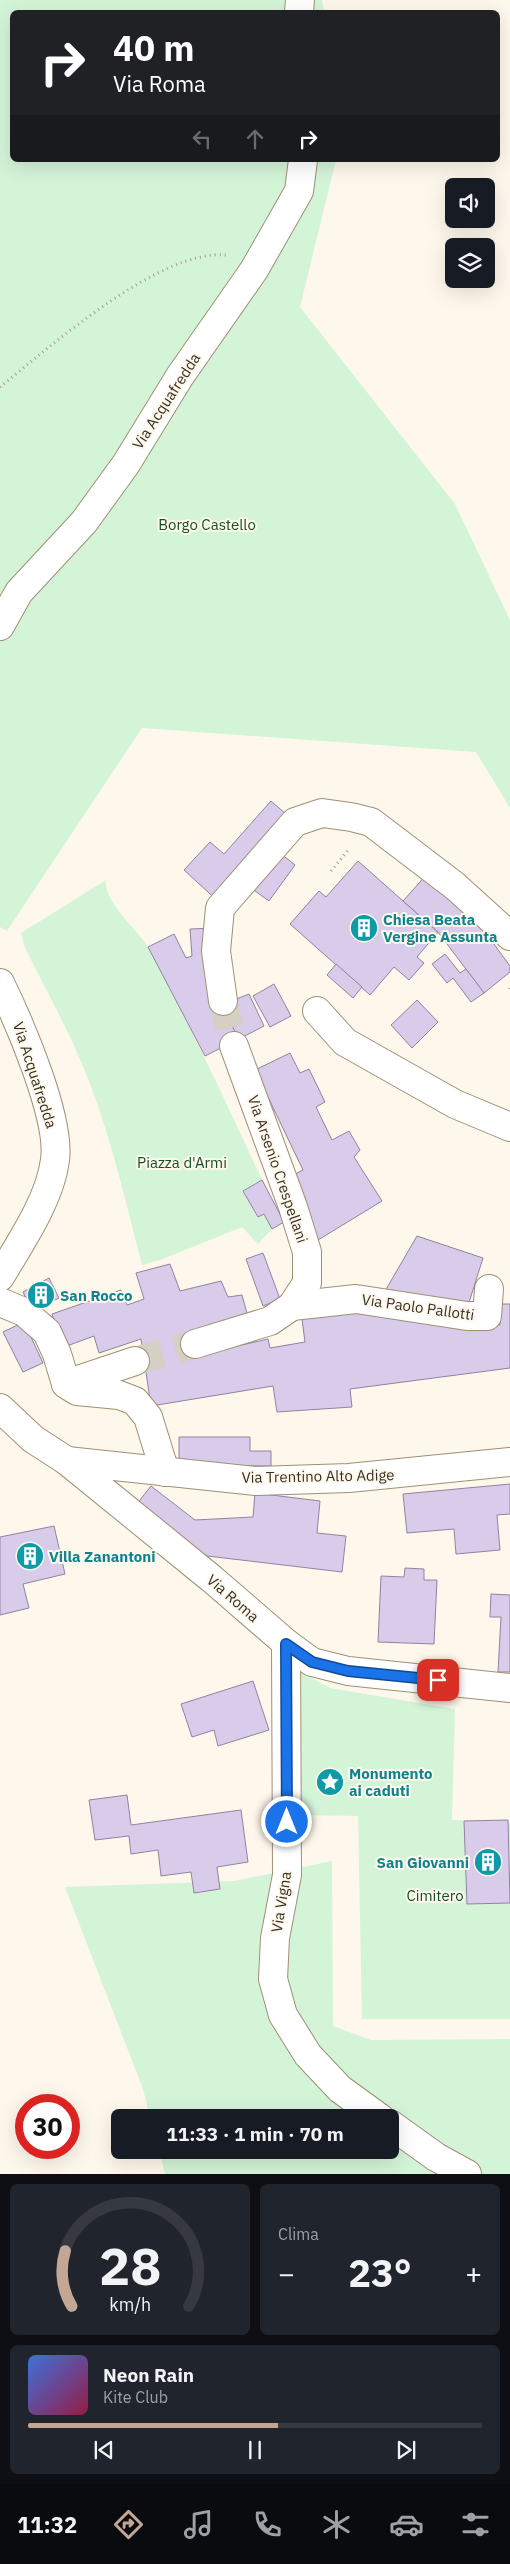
<!DOCTYPE html>
<html lang="it">
<head>
<meta charset="utf-8">
<style>
	body { margin:0; font-family:"IBM Plex Sans",sans-serif; background:#20242c; color:#f1f3f6; height:100vh; display:flex; flex-direction:column; font-size:19px; white-space:nowrap }
	* { box-sizing:border-box; margin:0 }
	p { font-size:16px; color:#9ea1a6 }
	.icon { flex:none; width:28px; height:28px; fill:none; stroke:currentColor; stroke-width:2; stroke-linecap:round; stroke-linejoin:round }
	.map { position:relative; height:2174px; overflow:hidden }
	.side { display:flex; flex-direction:column; gap:10px; padding:10px; background:#0d0f14; flex:1 }
	.side>* { flex:none }
	.top-card { position:absolute; left:10px; top:10px; width:490px; height:152px; border-radius:8px; box-shadow:0 5px 20px #0002; background:#202124; color:#fff; overflow:hidden }
	.tools { position:absolute; left:445px; top:178px; display:grid; gap:10px }
	.tools a { display:grid; place-items:center; width:50px; height:50px; border-radius:8px; background:#171b24; box-shadow:0 5px 20px #0002; font-size:25px }
	.speed { position:absolute; left:15px; top:2094px; display:flex; gap:10px; font-size:25px; font-weight:700; text-align:center }
	.speed>* { display:grid; place-content:center; width:65px; height:65px; border-radius:50%; background:#171b24; box-shadow:0 5px 20px #0002; line-height:1 }
	.speed .limit { border:8px solid #d22; background:#fff; color:#111 }
	.pin { position:absolute; display:grid; place-items:center; width:42px; height:42px; color:#fff; margin:-21px; border-radius:10px; box-shadow:0 2px 8px #0006 }
	.me { position:absolute; width:55px; margin:-28px; rotate:0deg; stroke-linejoin:round; filter:drop-shadow(0 0 4px #0008) }
	.turn { display:flex; align-items:center; gap:18px; height:105px; padding:0 20px; font-size:22px }
	.turn .icon { width:65px; height:65px; stroke-width:2.5 }
	.turn b { display:block; font-size:35px; line-height:42px }
	.lanes { display:flex; align-items:center; height:48px; padding:0 20px; background:#0003; justify-content:center; gap:25px; direction:ltr }
	.lanes .off { opacity:.35 }
	.big { font-size:38px; font-weight:700; line-height:1.1 }
	.side .card { flex:1; display:flex; flex-direction:column; justify-content:center; gap:8px; min-width:0; padding:0 18px; border-radius:8px; background:#20242c }
	.side .dial { align-items:center; gap:0 }
	.dial svg { height:130px; overflow:visible; fill:none; stroke:#363941; stroke-width:7; stroke-linecap:round; text-anchor:middle }
	.dial text { fill:#f1f3f6; stroke:none }
	.song { display:flex; align-items:center; gap:15px }
	.cover { width:60px; height:60px; border-radius:8px; background:linear-gradient(135deg,hsl(220 70% 55%),hsl(340 70% 35%)) }
	.played { height:5px; border-radius:2px; background:linear-gradient(90deg,#c4a695 55%,#363941 55%) }
	.keys { display:flex; justify-content:space-around; direction:ltr }
	.heat { display:flex; justify-content:space-between; align-items:center; font-size:28px; direction:ltr }
	.side .tiles { flex:1; display:grid; gap:10px; grid-template-columns:1fr 1fr }
	.card:last-child { grid-column:span 2 }
	.trip { position:absolute; left:111px; top:2109px; width:288px; height:50px; border-radius:8px; background:#171b24; box-shadow:0 5px 20px #0002; font-weight:700; line-height:50px; text-align:center }
	.tabs { display:flex; height:80px; justify-content:space-around; align-items:center; background:#090b0e; color:#9ea1a6 }
	.tabs .icon { width:35px; height:35px }
	.tabs .selected { color:#c4a695 }
	.tabs b { font-size:22px; color:#f1f3f6 }
	.map>svg:first-child { display:block }
	.green { fill:#d4f4d8 }
	.building { fill:#d9cbea; stroke:#9183a0 }
	.lines { fill:none; stroke-linecap:round; stroke-linejoin:round }
	.minor-tunnel { stroke:#d6cfc3; stroke-width:28; stroke-dasharray:28 14; stroke-linecap:butt }
	.minor-casing { stroke:#9f9073; stroke-width:30 }
	.path { stroke:#a49e92; stroke-width:3; stroke-dasharray:1 4; stroke-linecap:butt }
	.minor { stroke:#fff; stroke-width:28 }
	.route-casing { stroke:#114b97; stroke-width:12 }
	.route { stroke:#1a73e8; stroke-width:9 }
	.labels { text-anchor:middle; dominant-baseline:central; stroke-width:4; stroke-linejoin:round; paint-order:stroke }
	.street-label { font-size:15px; fill:#373125; stroke:#fef7eb }
	.park-label { font-size:15px; fill:#145026; stroke:#fef7eb }
	.culture-label { font-size:15px; font-weight:bold; fill:#0d838f; stroke:#fef7eb; text-anchor:start }
</style>
</head>
<body>
<div class="map">
<svg width="510" height="2174" viewBox="0 0 510 2174">
	<rect width="100%" height="100%" fill="#fef7eb"/>
	<!-- green -->
	<g class="green">
		<polygon points="0,0 322,0 324,12 12,12 12,160 336,160 300,307 455,504 510,620 510,808 476,752 142,728 7,931 0,927"/>
		<path d="M106,880C103,903 139,930 150,950C190,1025 226,1102 262,1180L243,1191L257,1217L264,1214L272,1229L258,1244L242,1227L160,1260L142,1265C124,1195 108,1123 79,1057C63,1020 43,984 25,948L21,933Z"/>
		<polygon points="296,1670 330,1688 455,1709 452,1820 510,1822 510,2019 362,2019 358,1816 299,1815"/>
		<polygon points="332,1861 333,2026 371,2040 510,2039 510,2174 165,2174 159,2150 390,2150 390,2118 150,2117 143,2089 65,1887 234,1881"/>
	</g>
	<!-- building -->
	<g class="building">
		<polygon points="271,801 295,822 221,904 184,870 210,842 224,854"/>
		<polygon points="275,849 295,865 269,901 248,886"/>
		<polygon points="358,861 438,932 417,957 424,963 409,980 394,967 370,995 290,924 319,891 326,897"/>
		<polygon points="428,873 467,907 510,966 510,972 484,993 438,932 403,901"/>
		<polygon points="215,928 218,998 239,1039 205,1056 148,947 174,934 186,958 192,956 190,929"/>
		<polygon points="445,954 460,973 466,969 484,993 471,1002 453,978 447,983 432,964"/>
		<polygon points="336,964 362,987 353,998 327,975"/>
		<polygon points="274,984 291,1016 270,1027 253,996"/>
		<polygon points="249,994 264,1026 239,1039 221,1005"/>
		<polygon points="417,1000 438,1022 412,1048 391,1025"/>
		<polygon points="290,1053 300,1073 309,1069 325,1102 316,1107 332,1140 349,1131 360,1150 354,1157 382,1201 318,1240 287,1178 303,1170 255,1070"/>
		<polygon points="262,1180 284,1222 272,1229 264,1214 258,1217 243,1191"/>
		<polygon points="417,1236 483,1258 466,1312 381,1298"/>
		<polygon points="263,1253 280,1299 263,1306 246,1259"/>
		<polygon points="170,1264 180,1291 221,1281 228,1297 242,1295 248,1317 198,1355 268,1339 270,1348 305,1342 302,1319 351,1310 400,1313 500,1325 500,1304 510,1304 510,1368 350,1389 352,1407 277,1412 273,1386 151,1406 141,1339 99,1353 94,1336 64,1347 52,1314 121,1290 127,1305 144,1299 136,1273"/>
		<polygon points="49,1278 59,1298 32,1311 23,1292"/>
		<polygon points="24,1322 43,1363 23,1372 3,1332"/>
		<polygon points="179,1437 250,1437 250,1451 271,1451 271,1466 179,1466"/>
		<polygon points="510,1484 510,1514 497,1515 500,1550 456,1554 454,1529 407,1533 403,1494"/>
		<polygon points="151,1486 195,1520 253,1517 255,1493 320,1501 317,1533 346,1536 342,1572 199,1555 136,1505"/>
		<polygon points="54,1526 65,1574 23,1584 29,1608 0,1615 0,1537"/>
		<polygon points="405,1568 424,1569 424,1580 437,1580 434,1644 378,1642 381,1576 404,1577"/>
		<polygon points="491,1594 510,1595 510,1672 498,1672 501,1617 490,1617"/>
		<polygon points="253,1681 269,1730 218,1746 214,1730 192,1737 181,1704"/>
		<polygon points="127,1795 131,1825 241,1810 248,1862 217,1867 220,1889 194,1893 191,1872 161,1876 158,1850 131,1854 129,1836 95,1840 89,1800"/>
		<polygon points="508,1820 510,1903 467,1904 464,1821"/>
	</g>
	<g class="lines">
		<!-- minor-tunnel -->
		<g class="minor-tunnel">
			<polyline points="223,1001 234,1046"/>
			<polyline points="135,1361 195,1344"/>
		</g>
		<defs>
			<g id="minor">
				<polyline points="299,12 300,0"/>
				<polyline points="0,626 19,592 84,522 126,464 180,376 254,270 299,191 303,160"/>
				<path d="M0,983C19,1022 61,1118 55,1160C50,1200 20,1243 0,1277"/>
				<polyline points="223,1001 216,951 220,908 295,822 322,813 351,817 371,822 455,886 510,936"/>
				<polyline points="317,1011 345,1042 455,1104 510,1127"/>
				<polyline points="0,1302 24,1312 47,1332 57,1354 66,1384 77,1391 119,1395 135,1401 148,1417 165,1472"/>
				<polyline points="292,1306 356,1299 467,1316 487,1316 489,1289"/>
				<polyline points="195,1344 270,1321 292,1306 307,1283 307,1252 293,1207 234,1046"/>
				<polyline points="66,1384 135,1361"/>
				<polyline points="0,1408 33,1439 67,1461 212,1579 286,1643 312,1662 348,1671 510,1688"/>
				<polyline points="67,1461 256,1481 349,1478 510,1462"/>
				<polyline points="286,1643 287,1875 275,1938 273,1979 283,2015 308,2055 340,2089 380,2118"/>
				<polyline points="390,2124 436,2157 467,2174"/>
			</g>
		</defs>
		<!-- minor casing -->
		<use href="#minor" class="minor-casing"/>
		<!-- path -->
		<g class="path">
			<path d="M0,387C51,346 160,249 226,255"/>
			<polyline points="331,871 350,848"/>
			<polyline points="510,988 510,991"/>
		</g>
		<!-- minor -->
		<use href="#minor" class="minor"/>
	</g>
	<g class="lines">
		<defs>
			<polyline id="route" points="287,1822 286,1644 312,1662 348,1671 438,1680"/>
		</defs>
		<!-- route casing -->
		<use href="#route" class="route-casing"/>
		<!-- route -->
		<use href="#route" class="route"/>
	</g>
	<!-- icons -->
	<defs>
		<symbol id="building-disc" viewBox="-11 -11 22 22"><circle r="9.5" fill="#0f9aa8" stroke="#fef7eb"/><path d="M-4-6H4V6H1V3H-1V6H-4ZM-2.5-4.3h1.7v1.8h-1.7ZM.8-4.3h1.7v1.8H.8ZM-2.5-1h1.7V.8h-1.7ZM.8-1h1.7V.8H.8Z" fill="#fff"/></symbol>
		<symbol id="sight-disc" viewBox="-11 -11 22 22"><circle r="9.5" fill="#0f9aa8" stroke="#fef7eb"/><path d="M0-6L1.8-2.2L6-1.7L2.9 1.2L3.7 5.4L0 3.3L-3.7 5.4L-2.9 1.2L-6-1.7L-1.8-2.2Z" fill="#fff"/></symbol>
	</defs>
	<g fill-rule="evenodd">
		<use href="#building-disc" x="348" y="912" width="32" height="32"/>
		<use href="#building-disc" x="25" y="1279" width="32" height="32"/>
		<use href="#building-disc" x="14" y="1540" width="32" height="32"/>
		<use href="#sight-disc" x="314" y="1766" width="32" height="32"/>
		<use href="#building-disc" x="472" y="1846" width="32" height="32"/>
	</g>
	<g class="labels">
		<!-- street labels -->
		<g class="street-label">
			<text transform="translate(166 401) rotate(-57)">Via Acquafredda</text>
			<text transform="translate(35 1075) rotate(72)">Via Acquafredda</text>
			<text transform="translate(278 1169) rotate(71)">Via Arsenio Crespellani</text>
			<text transform="translate(418 1307) rotate(8)">Via Paolo Pallotti</text>
			<text transform="translate(318 1476) rotate(-1)">Via Trentino Alto Adige</text>
			<text transform="translate(233 1598) rotate(41)">Via Roma</text>
			<text transform="translate(281 1902) rotate(-81)">Via Vigna</text>
		</g>
		<!-- park labels -->
		<g class="park-label">
			<text x="207" y="524">Borgo Castello</text>
			<text x="182" y="1162">Piazza d'Armi</text>
			<text x="435" y="1895">Cimitero</text>
		</g>
		<!-- culture labels -->
		<g class="culture-label">
			<text x="383" y="919">Chiesa Beata<tspan x="383" dy="17">Vergine Assunta</tspan></text>
			<text x="60" y="1295">San Rocco</text>
			<text x="49" y="1556">Villa Zanantoni</text>
			<text x="349" y="1773">Monumento<tspan x="349" dy="17">ai caduti</tspan></text>
			<text x="469" y="1862" text-anchor="end">San Giovanni</text>
		</g>
	</g>
</svg>
<div class="tools">
<a><svg class="icon" aria-label="sound" viewBox="0 0 24 24"><path d="M4 9h4l5-4v14l-5-4H4zM17 9q2 3 0 6"/></svg></a>
<a><svg class="icon" aria-label="layers" viewBox="0 0 24 24"><path d="M12 4l9 5-9 5-9-5zM3 14l9 5 9-5"/></svg></a>
</div>
<div class="speed"><div class="limit">30</div></div>
<div class="pin" style="left:438px;top:1680px;background:#d93025"><svg class="icon" aria-label="arrive" viewBox="0 0 24 24"><path d="M6 21V4h12l-3 4 3 4H6"/></svg></div>
<svg class="me" style="left:287px;top:1822px" viewBox="-20 -20 40 40"><circle r="17" fill="#1a73e8" stroke="#fff" stroke-width="3"/><path d="M0-11L8 9 0 5-8 9z" fill="#fff"/></svg>
<div class="trip">11:33 · 1 min · 70 m</div>
<div class="top-card">
<div class="turn"><svg class="icon" aria-label="right" viewBox="0 0 24 24"><path d="M7 20v-9h11M14 6l5 5-5 5"/></svg><div><b>40 m</b>Via Roma</div></div>
<div class="lanes"><svg class="icon off" aria-label="left" viewBox="0 0 24 24"><path d="M17 20v-9H6M10 6l-5 5 5 5"/></svg><svg class="icon off" aria-label="ahead" viewBox="0 0 24 24"><path d="M12 20V5M6 11l6-6 6 6"/></svg><svg class="icon" aria-label="right" viewBox="0 0 24 24"><path d="M7 20v-9h11M14 6l5 5-5 5"/></svg></div>
</div>
</div>
<section class="side">
<div class="tiles">
<div class="card dial"><svg viewBox="0 0 100 80">
<path d="M14 69A42 42 0 1 1 86 69"/>
<path d="M14 69A42 42 0 0 1 10 35" stroke="#c4a695"/>
<text x="50" y="56" font-size="32" font-weight="700">28</text>
<text x="50" y="72" font-size="11">km/h</text>
</svg></div>
<div class="card"><p>Clima</p>
<div class="heat"><a>−</a><b class="big">23°</b><a>+</a></div>
</div>
<div class="card">
<div class="song"><i class="cover"></i><div><b>Neon Rain</b><p>Kite Club</p></div></div>
<div class="played"></div>
<div class="keys"><svg class="icon" aria-label="previous" viewBox="0 0 24 24"><path d="M18 5L8 12l10 7zM5 5v14"/></svg><svg class="icon" aria-label="pause" viewBox="0 0 24 24"><path d="M8 5v14M16 5v14"/></svg><svg class="icon" aria-label="next" viewBox="0 0 24 24"><path d="M6 5l10 7-10 7zM19 5v14"/></svg></div>
</div>
</div>
</section>
<nav class="tabs">
<b>11:32</b>
<svg class="icon selected" aria-label="directions" viewBox="0 0 24 24"><path d="M12 3l9 9-9 9-9-9zM9 14v-3h6M13 9l2 2-2 2"/></svg>
<svg class="icon" aria-label="music" viewBox="0 0 24 24"><path d="M9 18V5l10-2v13"/><circle cx="6" cy="18" r="3"/><circle cx="16" cy="16" r="3"/></svg>
<svg class="icon" aria-label="phone" viewBox="0 0 24 24"><path d="M5 4h4l2 5-3 2q2 4 5 5l2-3 5 2v4C11 20 4 13 5 4z"/></svg>
<svg class="icon" aria-label="climate" viewBox="0 0 24 24"><path d="M12 3v18M4 7l16 10M4 17L20 7"/></svg>
<svg class="icon" aria-label="car" viewBox="0 0 24 24"><path d="M5 17H2v-5l4-1 3-4h7l3 4 3 1v5h-3M9 17h6M6 11h13"/><circle cx="7" cy="17" r="2"/><circle cx="17" cy="17" r="2"/></svg>
<svg class="icon" aria-label="filters" viewBox="0 0 24 24"><path d="M4 7h16M4 17h16"/><circle cx="9" cy="7" r="2"/><circle cx="15" cy="17" r="2"/></svg>
</nav>
</body>
</html>
